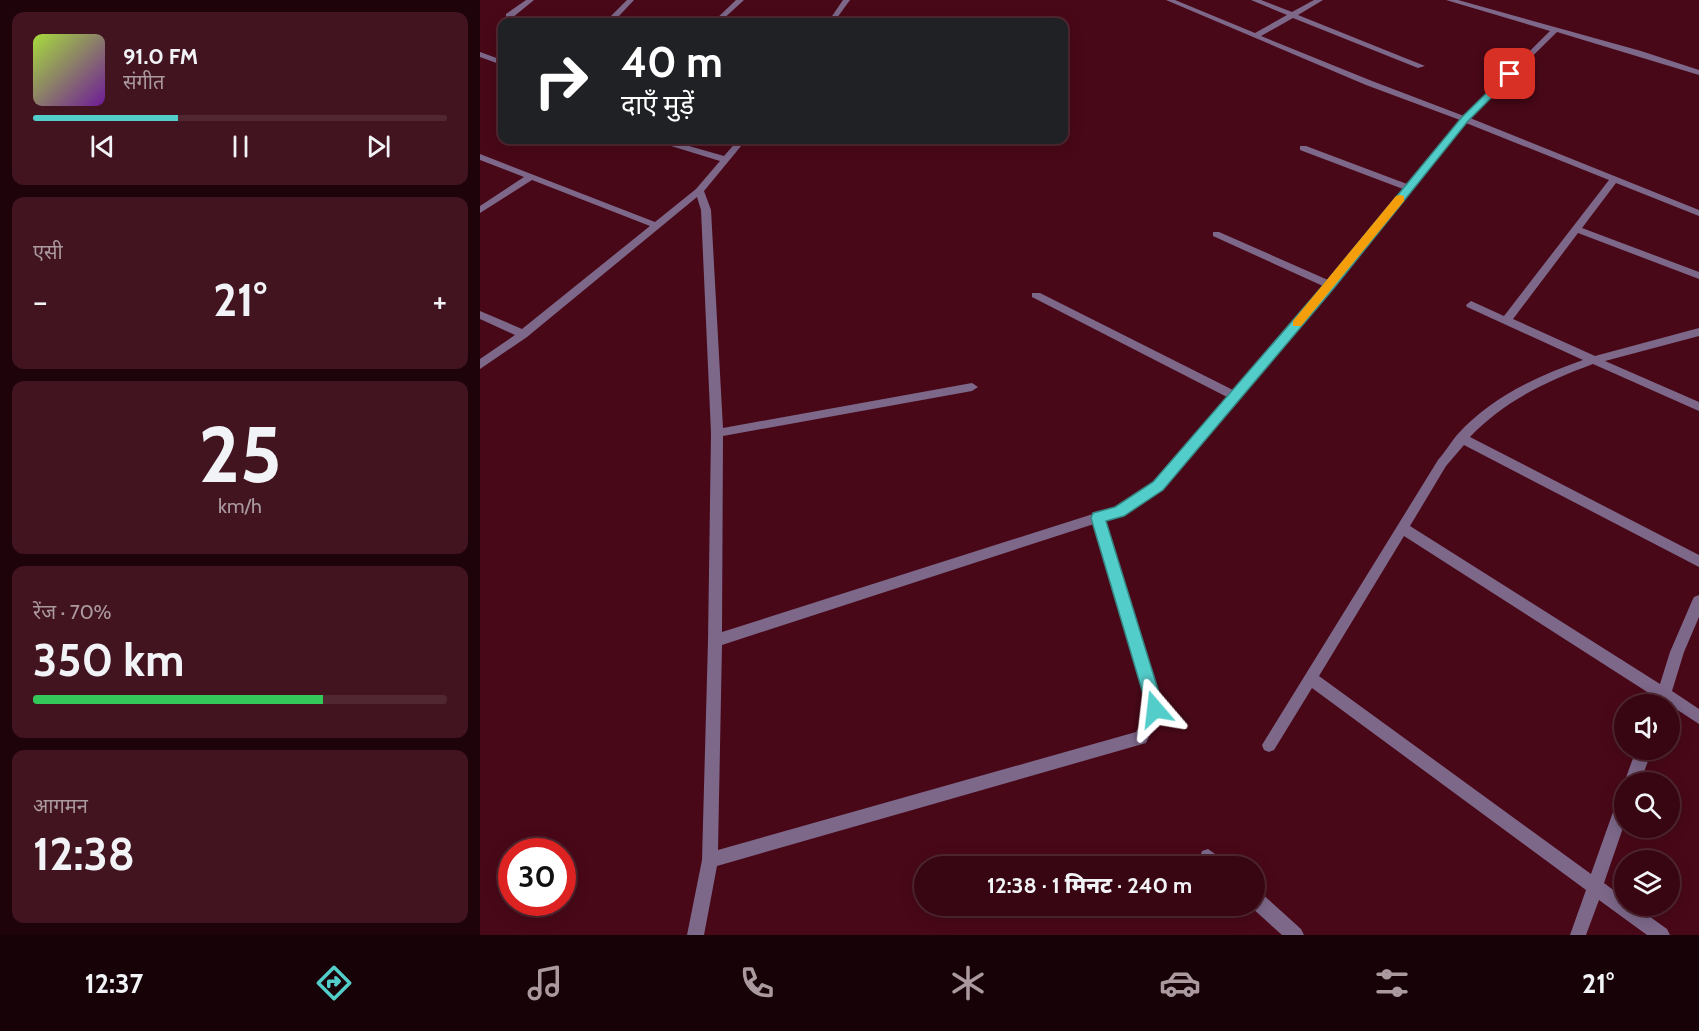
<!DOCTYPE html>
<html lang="hi">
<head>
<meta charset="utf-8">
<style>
	body { margin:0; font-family:Cabin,"Noto Sans Devanagari",sans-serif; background:#421420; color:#f1f3f6; height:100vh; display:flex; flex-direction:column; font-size:22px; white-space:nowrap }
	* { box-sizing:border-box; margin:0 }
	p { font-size:20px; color:#aa999f }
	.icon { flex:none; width:33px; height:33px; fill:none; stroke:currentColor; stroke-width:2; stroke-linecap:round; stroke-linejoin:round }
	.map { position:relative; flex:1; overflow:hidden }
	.details { display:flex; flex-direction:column; gap:12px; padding:12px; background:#1e030a; width:480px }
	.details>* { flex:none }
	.top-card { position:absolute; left:18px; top:18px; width:570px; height:126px; border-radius:12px; box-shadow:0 3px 15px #0003,0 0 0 2px #512732; background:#202124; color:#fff; overflow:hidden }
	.controls { position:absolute; left:1134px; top:694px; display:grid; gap:12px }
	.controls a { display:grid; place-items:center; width:66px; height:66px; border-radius:50%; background:#370612; box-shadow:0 3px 15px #0003,0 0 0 2px #512732; font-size:30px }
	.speed { position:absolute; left:18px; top:838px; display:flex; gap:12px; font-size:30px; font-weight:700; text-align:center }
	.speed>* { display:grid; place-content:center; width:78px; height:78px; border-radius:50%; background:#370612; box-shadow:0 3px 15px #0003,0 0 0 2px #512732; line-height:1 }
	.speed .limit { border:9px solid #d22; background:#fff; color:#111 }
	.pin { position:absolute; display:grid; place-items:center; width:51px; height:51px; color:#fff; margin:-26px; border-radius:12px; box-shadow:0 3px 9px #0006 }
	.me { position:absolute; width:66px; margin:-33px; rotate:343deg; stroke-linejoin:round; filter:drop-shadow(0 0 4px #0008) }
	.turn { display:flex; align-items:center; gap:21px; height:126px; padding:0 24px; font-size:27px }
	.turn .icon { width:78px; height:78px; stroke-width:2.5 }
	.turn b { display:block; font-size:42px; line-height:51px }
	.big { font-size:45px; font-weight:800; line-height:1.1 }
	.details .tile { flex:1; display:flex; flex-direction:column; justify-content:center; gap:9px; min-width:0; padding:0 21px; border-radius:12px; background:#421420 }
	.details .dial { align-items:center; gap:0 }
	.dial b { font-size:78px; line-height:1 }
	.song { display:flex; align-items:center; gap:18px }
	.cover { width:72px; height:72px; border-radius:9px; background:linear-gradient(135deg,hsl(80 70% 55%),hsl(280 70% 35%)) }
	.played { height:6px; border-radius:3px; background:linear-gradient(90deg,#53cdca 35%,#512732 35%) }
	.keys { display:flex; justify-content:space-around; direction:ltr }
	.heat { display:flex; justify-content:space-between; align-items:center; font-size:33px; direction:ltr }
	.charge { height:9px; border-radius:4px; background:linear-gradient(90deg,#34c759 70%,#512732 0) }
	.trip { position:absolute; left:434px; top:856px; width:351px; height:60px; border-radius:30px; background:#370612; box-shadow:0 3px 15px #0003,0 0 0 2px #512732; font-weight:800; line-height:60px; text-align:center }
	.tabs { display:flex; height:96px; justify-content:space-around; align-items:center; background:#160207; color:#aa999f }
	.tabs .icon { width:42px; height:42px }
	.tabs .current { color:#53cdca }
	.tabs b { font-size:27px; color:#f1f3f6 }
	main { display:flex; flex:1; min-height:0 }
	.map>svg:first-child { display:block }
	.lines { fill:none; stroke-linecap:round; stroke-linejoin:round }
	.minor { fill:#7d688a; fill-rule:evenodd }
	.route { fill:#53cdca; stroke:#368583; stroke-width:1.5 }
	.slow { fill:#f59e0b }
</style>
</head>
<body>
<main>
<section class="details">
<div class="tile">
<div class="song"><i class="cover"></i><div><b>91.0 FM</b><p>संगीत</p></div></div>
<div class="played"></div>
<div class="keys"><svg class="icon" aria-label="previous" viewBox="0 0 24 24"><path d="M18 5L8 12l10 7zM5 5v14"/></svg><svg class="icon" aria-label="pause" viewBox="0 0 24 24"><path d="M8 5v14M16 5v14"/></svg><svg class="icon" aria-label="next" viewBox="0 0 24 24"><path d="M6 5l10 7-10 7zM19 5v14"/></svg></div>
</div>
<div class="tile"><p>एसी</p>
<div class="heat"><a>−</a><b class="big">21°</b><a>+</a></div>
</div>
<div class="tile dial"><b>25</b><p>km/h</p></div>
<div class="tile"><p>रेंज · 70%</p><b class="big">350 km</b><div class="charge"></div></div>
<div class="tile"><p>आगमन</p><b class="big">12:38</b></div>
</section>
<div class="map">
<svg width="1219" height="935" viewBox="0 0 1219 935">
	<rect width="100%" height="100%" fill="#490818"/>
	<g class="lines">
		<!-- minor -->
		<g class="minor">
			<polygon points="46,0 54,0 32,18 26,18 26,14"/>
			<polygon points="147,0 154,0 139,16 139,22 133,22 131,16"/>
			<polygon points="256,0 264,0 240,22 233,22"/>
			<polygon points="363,0 370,0 354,22 348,22"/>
			<path d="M686,0H695L775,33L807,15L771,0H781L812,12L834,0H843L818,15L945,66L938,68L813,18L781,36L892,81L984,116L1070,31L966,0H978L1161,51L1219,70V75L1077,32L990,118L1219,210V216L1136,183L1102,228L1219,272V279L1098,233L1033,319L1115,356L1219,328V336L1125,361L1219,402V411L1113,364C1067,381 1024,401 990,437L1219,555V567L984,445L966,466L930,526L1180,684L1190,652L1212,601L1214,597L1219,595V617L1204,652L1192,691L1219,709V724L1190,705H1173L1175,697L924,536L839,676L1111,874L1138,798L1144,796V825L1124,883L1144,898V906H1155L1187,929L1190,935H1167L1119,900L1106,935H1090L1106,890L832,688L794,750L789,752L784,750L782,745L958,460C965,452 971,442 977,435C1010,398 1057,376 1103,360L987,307L986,305L991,301L1024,316L1129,180L986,123L854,287L682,490L643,515L625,521L682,709L666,743L237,866L224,935H207L222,860L228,641L231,433L221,210L217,197L47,337L0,369V359L35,335L0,319V311L42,329L170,226L52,180L0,213V206L44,177L0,160V154L175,222L216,189L240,161L178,142L177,140H188L244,156L258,140H266L224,191L231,210L243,428L492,383L498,387L492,391L243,436L242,632L635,507L674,482L747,397L552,297V293H560L753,390L843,286L733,236V232H739L848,280L923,189L820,150V146H826L927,184L980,120L886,85ZM614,524L668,709L656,732L238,850L242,645Z"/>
			<polygon points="0,52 22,60 22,65 0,57"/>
			<polygon points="1156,750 1172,750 1160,783 1144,783"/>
			<polygon points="728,849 745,861 747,867 727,867 720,857 722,851"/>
			<polygon points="774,890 780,892 821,929 824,935 802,935 770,906 774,906"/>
		</g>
	</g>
	<!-- route -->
	<polygon class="route" points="1027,73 1035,74 988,121 854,288 683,490 644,516 626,521 684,709 681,714 675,717 669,714 611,518 613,513 635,507 673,482 846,282 982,117"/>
	<!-- slow -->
	<polygon class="slow" points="920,195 924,196 924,201 821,326 813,326 813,321 916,196"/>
</svg>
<div class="controls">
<a><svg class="icon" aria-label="sound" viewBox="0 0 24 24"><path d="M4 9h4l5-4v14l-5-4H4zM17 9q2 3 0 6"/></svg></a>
<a><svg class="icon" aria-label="search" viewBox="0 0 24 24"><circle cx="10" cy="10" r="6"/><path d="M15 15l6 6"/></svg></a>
<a><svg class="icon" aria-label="layers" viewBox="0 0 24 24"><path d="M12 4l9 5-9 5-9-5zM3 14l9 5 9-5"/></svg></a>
</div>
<div class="speed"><div class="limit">30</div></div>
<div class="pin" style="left:1030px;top:74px;background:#d93025"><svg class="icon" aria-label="arrive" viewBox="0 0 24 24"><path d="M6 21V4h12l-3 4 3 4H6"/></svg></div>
<svg class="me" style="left:675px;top:709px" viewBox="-20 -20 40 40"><path d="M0-17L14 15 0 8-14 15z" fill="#53cdca" stroke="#fff" stroke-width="4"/></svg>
<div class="trip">12:38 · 1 मिनट · 240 m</div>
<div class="top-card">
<div class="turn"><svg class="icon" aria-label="right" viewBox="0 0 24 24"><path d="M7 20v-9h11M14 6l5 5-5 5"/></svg><div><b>40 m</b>दाएँ मुड़ें</div></div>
</div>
</div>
</main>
<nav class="tabs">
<b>12:37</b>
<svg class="icon current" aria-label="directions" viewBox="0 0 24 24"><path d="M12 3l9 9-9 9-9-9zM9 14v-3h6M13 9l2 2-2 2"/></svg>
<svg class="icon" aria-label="music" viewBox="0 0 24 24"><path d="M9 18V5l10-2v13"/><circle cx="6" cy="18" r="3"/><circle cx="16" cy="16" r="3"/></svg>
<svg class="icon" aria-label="phone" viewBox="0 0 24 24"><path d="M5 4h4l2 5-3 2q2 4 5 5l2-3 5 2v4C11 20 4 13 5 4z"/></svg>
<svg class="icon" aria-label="climate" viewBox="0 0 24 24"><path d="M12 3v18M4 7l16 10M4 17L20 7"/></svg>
<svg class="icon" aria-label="car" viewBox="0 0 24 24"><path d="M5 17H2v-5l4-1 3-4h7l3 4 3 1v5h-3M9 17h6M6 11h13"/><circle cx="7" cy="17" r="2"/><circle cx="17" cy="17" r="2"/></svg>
<svg class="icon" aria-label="filters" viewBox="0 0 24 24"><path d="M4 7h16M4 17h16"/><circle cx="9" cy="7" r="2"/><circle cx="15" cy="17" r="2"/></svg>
<b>21°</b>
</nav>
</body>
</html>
